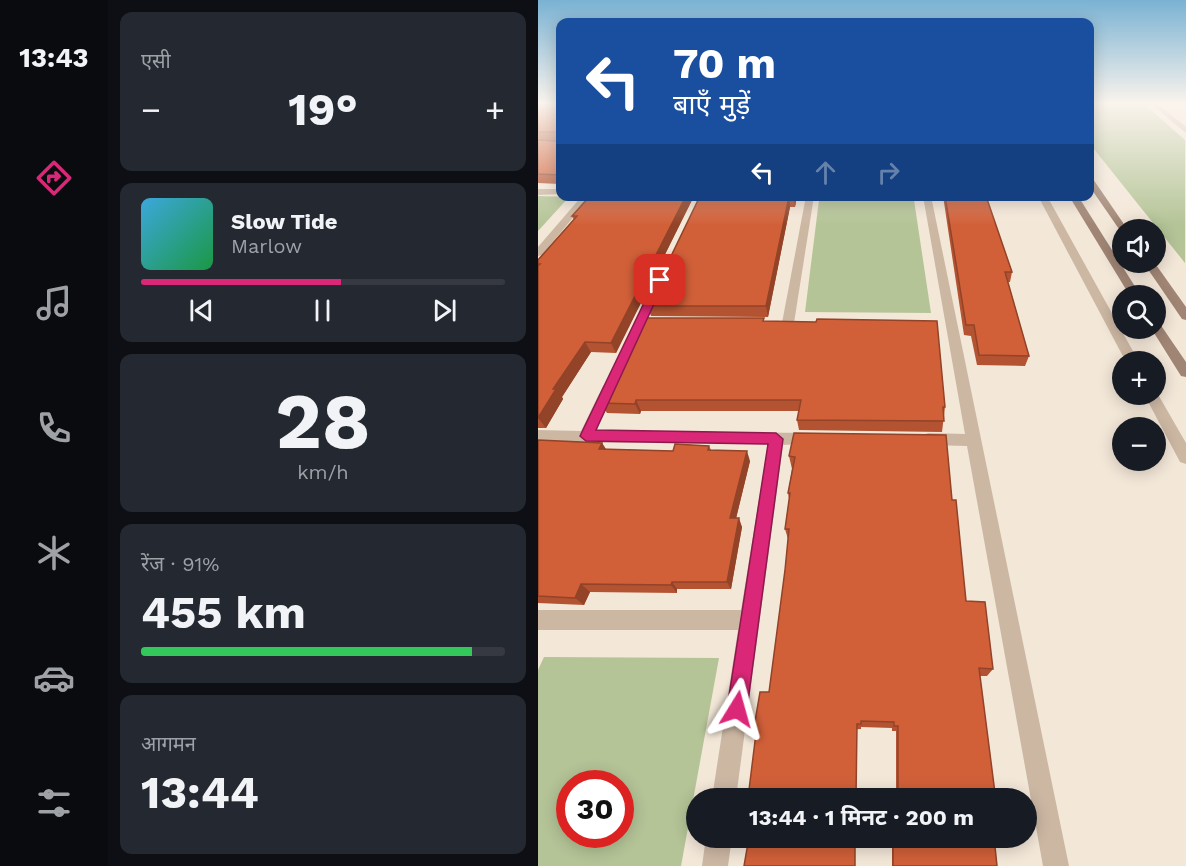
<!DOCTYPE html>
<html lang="hi">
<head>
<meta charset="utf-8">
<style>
	body { margin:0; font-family:"Work Sans","Noto Sans Devanagari",sans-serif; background:#242831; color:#f1f3f6; height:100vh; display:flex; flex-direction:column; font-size:22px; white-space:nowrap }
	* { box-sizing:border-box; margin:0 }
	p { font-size:20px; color:#9ea1a6 }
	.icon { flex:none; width:33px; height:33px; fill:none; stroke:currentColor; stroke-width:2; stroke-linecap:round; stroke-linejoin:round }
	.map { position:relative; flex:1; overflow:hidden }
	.side { display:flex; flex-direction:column; gap:12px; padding:12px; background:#0d0f14; width:430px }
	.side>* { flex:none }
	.top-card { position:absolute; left:18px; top:18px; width:538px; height:183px; border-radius:12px; box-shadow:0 3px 15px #0003; background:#1a4fa0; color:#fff; overflow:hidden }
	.tools { position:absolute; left:574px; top:219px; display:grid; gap:12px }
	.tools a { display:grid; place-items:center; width:54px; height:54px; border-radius:50%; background:#171b24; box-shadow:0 3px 15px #0003; font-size:30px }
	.speed { position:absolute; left:18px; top:770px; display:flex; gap:12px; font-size:30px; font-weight:700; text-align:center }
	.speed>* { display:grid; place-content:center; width:78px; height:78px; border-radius:50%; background:#171b24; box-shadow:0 3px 15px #0003; line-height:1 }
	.speed .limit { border:9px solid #d22; background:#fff; color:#111 }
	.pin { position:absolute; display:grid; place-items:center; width:51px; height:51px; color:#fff; margin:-26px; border-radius:12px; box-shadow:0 3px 9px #0006 }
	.me { position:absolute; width:66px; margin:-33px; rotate:8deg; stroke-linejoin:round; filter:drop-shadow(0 0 4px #0008) }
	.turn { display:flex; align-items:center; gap:21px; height:126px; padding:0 18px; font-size:27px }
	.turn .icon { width:78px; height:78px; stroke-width:2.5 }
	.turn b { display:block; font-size:42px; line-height:51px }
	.lanes { display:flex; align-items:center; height:57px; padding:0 18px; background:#0003; justify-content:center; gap:30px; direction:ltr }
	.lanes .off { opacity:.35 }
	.big { font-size:45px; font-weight:700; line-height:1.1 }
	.side .card { flex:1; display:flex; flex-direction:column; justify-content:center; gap:9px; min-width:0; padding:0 21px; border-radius:12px; background:#242831 }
	.side .dial { align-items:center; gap:0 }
	.dial b { font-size:78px; line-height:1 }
	.song { display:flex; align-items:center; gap:18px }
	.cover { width:72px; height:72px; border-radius:9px; background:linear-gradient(135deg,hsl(200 70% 55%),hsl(140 70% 35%)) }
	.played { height:6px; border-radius:3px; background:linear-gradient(90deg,#db2777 55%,#363941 55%) }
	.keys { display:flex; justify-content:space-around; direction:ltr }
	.heat { display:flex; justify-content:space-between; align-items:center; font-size:33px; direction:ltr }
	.charge { height:9px; border-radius:4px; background:linear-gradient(90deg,#34c759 91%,#363941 0) }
	.trip { position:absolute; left:148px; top:788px; width:351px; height:60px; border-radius:30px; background:#171b24; box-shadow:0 3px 15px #0003; font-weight:700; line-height:60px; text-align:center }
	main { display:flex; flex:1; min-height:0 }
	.dock { display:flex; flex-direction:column; width:108px; justify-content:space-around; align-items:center; background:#090b0e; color:#9ea1a6 }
	.dock .icon { width:42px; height:42px }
	.dock .selected { color:#db2777 }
	.dock b { font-size:27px; color:#f1f3f6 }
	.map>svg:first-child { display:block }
	.green { fill:#b4c497; fill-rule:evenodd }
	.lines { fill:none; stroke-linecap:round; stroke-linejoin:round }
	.street { fill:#ccb7a3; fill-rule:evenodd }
	.secondary { fill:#a08574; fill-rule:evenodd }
	.wall { fill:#b45331 }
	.shaded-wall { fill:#924328 }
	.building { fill:#d16039; stroke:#924328; stroke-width:1.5 }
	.route { fill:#db2777; stroke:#8e194d; stroke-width:1.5 }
</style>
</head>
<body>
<main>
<nav class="dock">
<b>13:43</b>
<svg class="icon selected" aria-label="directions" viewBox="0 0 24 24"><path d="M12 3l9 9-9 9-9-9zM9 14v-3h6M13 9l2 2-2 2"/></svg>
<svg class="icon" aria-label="music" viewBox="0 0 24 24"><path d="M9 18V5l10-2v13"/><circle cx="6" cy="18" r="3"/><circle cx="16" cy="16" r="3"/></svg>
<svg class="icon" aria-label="phone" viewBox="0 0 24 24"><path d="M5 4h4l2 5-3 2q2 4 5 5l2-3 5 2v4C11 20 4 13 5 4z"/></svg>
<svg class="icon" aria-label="climate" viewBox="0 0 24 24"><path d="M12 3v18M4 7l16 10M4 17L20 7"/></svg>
<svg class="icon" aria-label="car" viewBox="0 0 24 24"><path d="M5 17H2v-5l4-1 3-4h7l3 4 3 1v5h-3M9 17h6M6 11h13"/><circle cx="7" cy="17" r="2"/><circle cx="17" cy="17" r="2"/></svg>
<svg class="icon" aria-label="filters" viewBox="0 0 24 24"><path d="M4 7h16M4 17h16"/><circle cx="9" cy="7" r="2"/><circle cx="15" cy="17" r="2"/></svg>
</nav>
<section class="side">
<div class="card"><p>एसी</p>
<div class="heat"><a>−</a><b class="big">19°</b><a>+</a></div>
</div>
<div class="card">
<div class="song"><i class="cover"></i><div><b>Slow Tide</b><p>Marlow</p></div></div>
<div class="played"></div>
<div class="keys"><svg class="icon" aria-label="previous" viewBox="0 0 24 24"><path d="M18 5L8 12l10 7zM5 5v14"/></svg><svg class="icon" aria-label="pause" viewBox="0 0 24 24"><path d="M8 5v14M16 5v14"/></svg><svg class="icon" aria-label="next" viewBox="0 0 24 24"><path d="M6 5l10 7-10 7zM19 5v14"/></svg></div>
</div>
<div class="card dial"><b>28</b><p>km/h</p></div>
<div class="card"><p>रेंज · 91%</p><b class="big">455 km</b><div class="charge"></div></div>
<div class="card"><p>आगमन</p><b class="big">13:44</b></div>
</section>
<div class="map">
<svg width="648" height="866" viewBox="0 0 648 866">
	<rect width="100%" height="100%" fill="#f3e7d8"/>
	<!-- green -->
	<g class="green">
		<polygon points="552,104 606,104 647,140 647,263 552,144"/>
		<polygon points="0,196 31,197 0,231"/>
		<polygon points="281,200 376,200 393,313 267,312"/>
		<path d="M6,657L181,658L143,866H0V670ZM32,783H82V834H32Z"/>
	</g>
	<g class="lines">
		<!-- street -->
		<g class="street">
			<polygon points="613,104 620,104 648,127 648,133"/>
			<polygon points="0,189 22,189 22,194 0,195"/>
			<polygon points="44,196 53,196 4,255 0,256 0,247"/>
			<polygon points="268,196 276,196 256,323 250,327 244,323"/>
			<polygon points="385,196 393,196 531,866 505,866 429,446 390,445 385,443 382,439 385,435 390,433 427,434"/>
			<polygon points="500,196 509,196 601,362 588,362"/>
			<polygon points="118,286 124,289 102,335 100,338 92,338 90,335 112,289"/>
			<polygon points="72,381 79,386 58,431 273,433 278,435 281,439 278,443 245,445 198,798 174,798 200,630 0,630 0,610 203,610 230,444 0,442 0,430 43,431 65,386"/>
			<polygon points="618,391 648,443 648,464 642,462 606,394 618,394"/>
			<polygon points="168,837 194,837 190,866 164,866"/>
		</g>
		<!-- secondary -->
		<g class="secondary">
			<polygon points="552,178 555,179 590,230 583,232 552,187"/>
			<polygon points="531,196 540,196 603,296 592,296"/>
			<polygon points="605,262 616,262 648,307 648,320 644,319"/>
			<polygon points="618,323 622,324 648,362 648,377 643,376 613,328 618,328"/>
		</g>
	</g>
	<!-- wall -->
	<g class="wall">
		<polygon points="0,104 22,104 22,184 0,183"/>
		<polygon points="47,196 156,196 78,353 53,352 24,397 25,399 8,428 0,428 0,260 36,220 34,216 48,201 46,197"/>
		<polygon points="162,196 259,196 257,207 252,207 230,317 113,316 109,306"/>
		<polygon points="405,196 448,196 474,272 472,282 470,282 491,356 487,366 439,365 433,336 426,335"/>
		<polygon points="226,321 407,407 404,432 261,430 259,420 261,411 103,411 102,414 69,413 62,403"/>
		<polygon points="256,433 414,500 428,601 455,669 449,676 442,676 457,793 452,794 452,798 358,798 358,731 354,731 354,728 323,727 323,729 217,735 215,733 231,692 247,570 250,539 247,529 251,499 250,493 254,469 251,456"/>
		<polygon points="0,440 64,443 68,449 135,451 171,446 173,450 212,461 198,518 204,527 193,589 139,589 139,593 52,592 46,605 0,603"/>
		<polygon points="354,837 456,837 459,866 354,866"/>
	</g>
	<!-- shaded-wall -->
	<g class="shaded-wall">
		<polygon points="148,196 156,196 78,353 73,343"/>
		<polygon points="256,196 259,196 257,207 256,197"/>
		<polygon points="251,197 252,207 230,317 228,306"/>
		<polygon points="47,342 53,352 24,397 25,399 8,428 0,418 15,389"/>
		<polygon points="98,400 103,411 102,414 97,404"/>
		<polygon points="64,443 70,453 61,449"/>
		<polygon points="209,451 212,461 196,527 192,518"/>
		<polygon points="201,518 204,527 193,589 189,582"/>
		<polygon points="134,582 139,589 139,593 133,585"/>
		<polygon points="43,584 52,592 46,605 37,598"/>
	</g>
	<!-- building -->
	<g class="building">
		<polygon points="0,104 22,104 22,175 0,174 0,140 18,141 21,135 18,132 0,132"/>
		<polygon points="47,196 148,196 73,343 47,342 15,389 18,389 0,418 0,266 2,264 0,264 0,260 39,216 34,216 51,197 46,197"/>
		<polygon points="162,196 256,196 256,197 251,197 228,306 109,306"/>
		<polygon points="407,196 448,196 474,272 467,272 491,356 441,355 436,325 428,325"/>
		<polygon points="103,318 226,318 225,321 278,322 279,319 399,321 407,407 405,407 406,421 259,420 263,400 98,400 97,404 62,403"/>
		<polygon points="256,433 408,435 414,500 418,500 428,601 447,602 455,669 441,668 457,793 452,792 452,798 360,798 360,726 356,726 356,722 323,721 323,724 319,724 318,798 210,798 218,733 215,733 222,692 231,692 247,570 251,529 247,529 252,493 250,493 257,457 251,456"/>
		<polygon points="0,440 64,443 61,449 135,451 137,444 171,446 170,450 209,451 192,518 201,518 189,582 134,582 133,585 43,584 37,598 0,596"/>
		<polygon points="211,837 317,837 317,866 206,866"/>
		<polygon points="355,837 456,837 459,866 355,866"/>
	</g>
	<!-- sky -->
	<linearGradient id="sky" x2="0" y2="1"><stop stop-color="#7ab2d3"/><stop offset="0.46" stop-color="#faf4ed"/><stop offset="1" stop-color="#faf4ed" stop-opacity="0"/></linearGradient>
	<rect width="648" height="225" fill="url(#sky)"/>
	<!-- route -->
	<polygon class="route" points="122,277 127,280 58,430 238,433 245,439 209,709 206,716 199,719 192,716 189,709 230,444 48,441 42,436 117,280"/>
</svg>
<div class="tools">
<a><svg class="icon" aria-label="sound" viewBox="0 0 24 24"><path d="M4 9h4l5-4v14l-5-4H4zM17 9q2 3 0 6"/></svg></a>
<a><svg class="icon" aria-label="search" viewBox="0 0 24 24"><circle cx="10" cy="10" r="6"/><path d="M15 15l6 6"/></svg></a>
<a>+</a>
<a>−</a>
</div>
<div class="speed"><div class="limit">30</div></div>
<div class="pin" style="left:122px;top:280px;background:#d93025"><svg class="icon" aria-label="arrive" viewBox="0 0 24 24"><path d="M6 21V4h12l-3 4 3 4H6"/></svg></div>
<svg class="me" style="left:199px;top:709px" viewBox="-20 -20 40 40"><path d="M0-17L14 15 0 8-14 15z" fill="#db2777" stroke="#fff" stroke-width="4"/></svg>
<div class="trip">13:44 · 1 मिनट · 200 m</div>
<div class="top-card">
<div class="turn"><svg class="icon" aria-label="left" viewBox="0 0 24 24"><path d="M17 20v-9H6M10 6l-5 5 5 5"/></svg><div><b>70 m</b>बाएँ मुड़ें</div></div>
<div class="lanes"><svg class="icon" aria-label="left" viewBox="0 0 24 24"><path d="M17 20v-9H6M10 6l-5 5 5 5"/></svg><svg class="icon off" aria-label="ahead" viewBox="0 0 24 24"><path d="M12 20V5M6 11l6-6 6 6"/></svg><svg class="icon off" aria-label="right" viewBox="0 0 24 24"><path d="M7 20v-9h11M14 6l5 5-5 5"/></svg></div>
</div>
</div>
</main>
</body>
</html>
